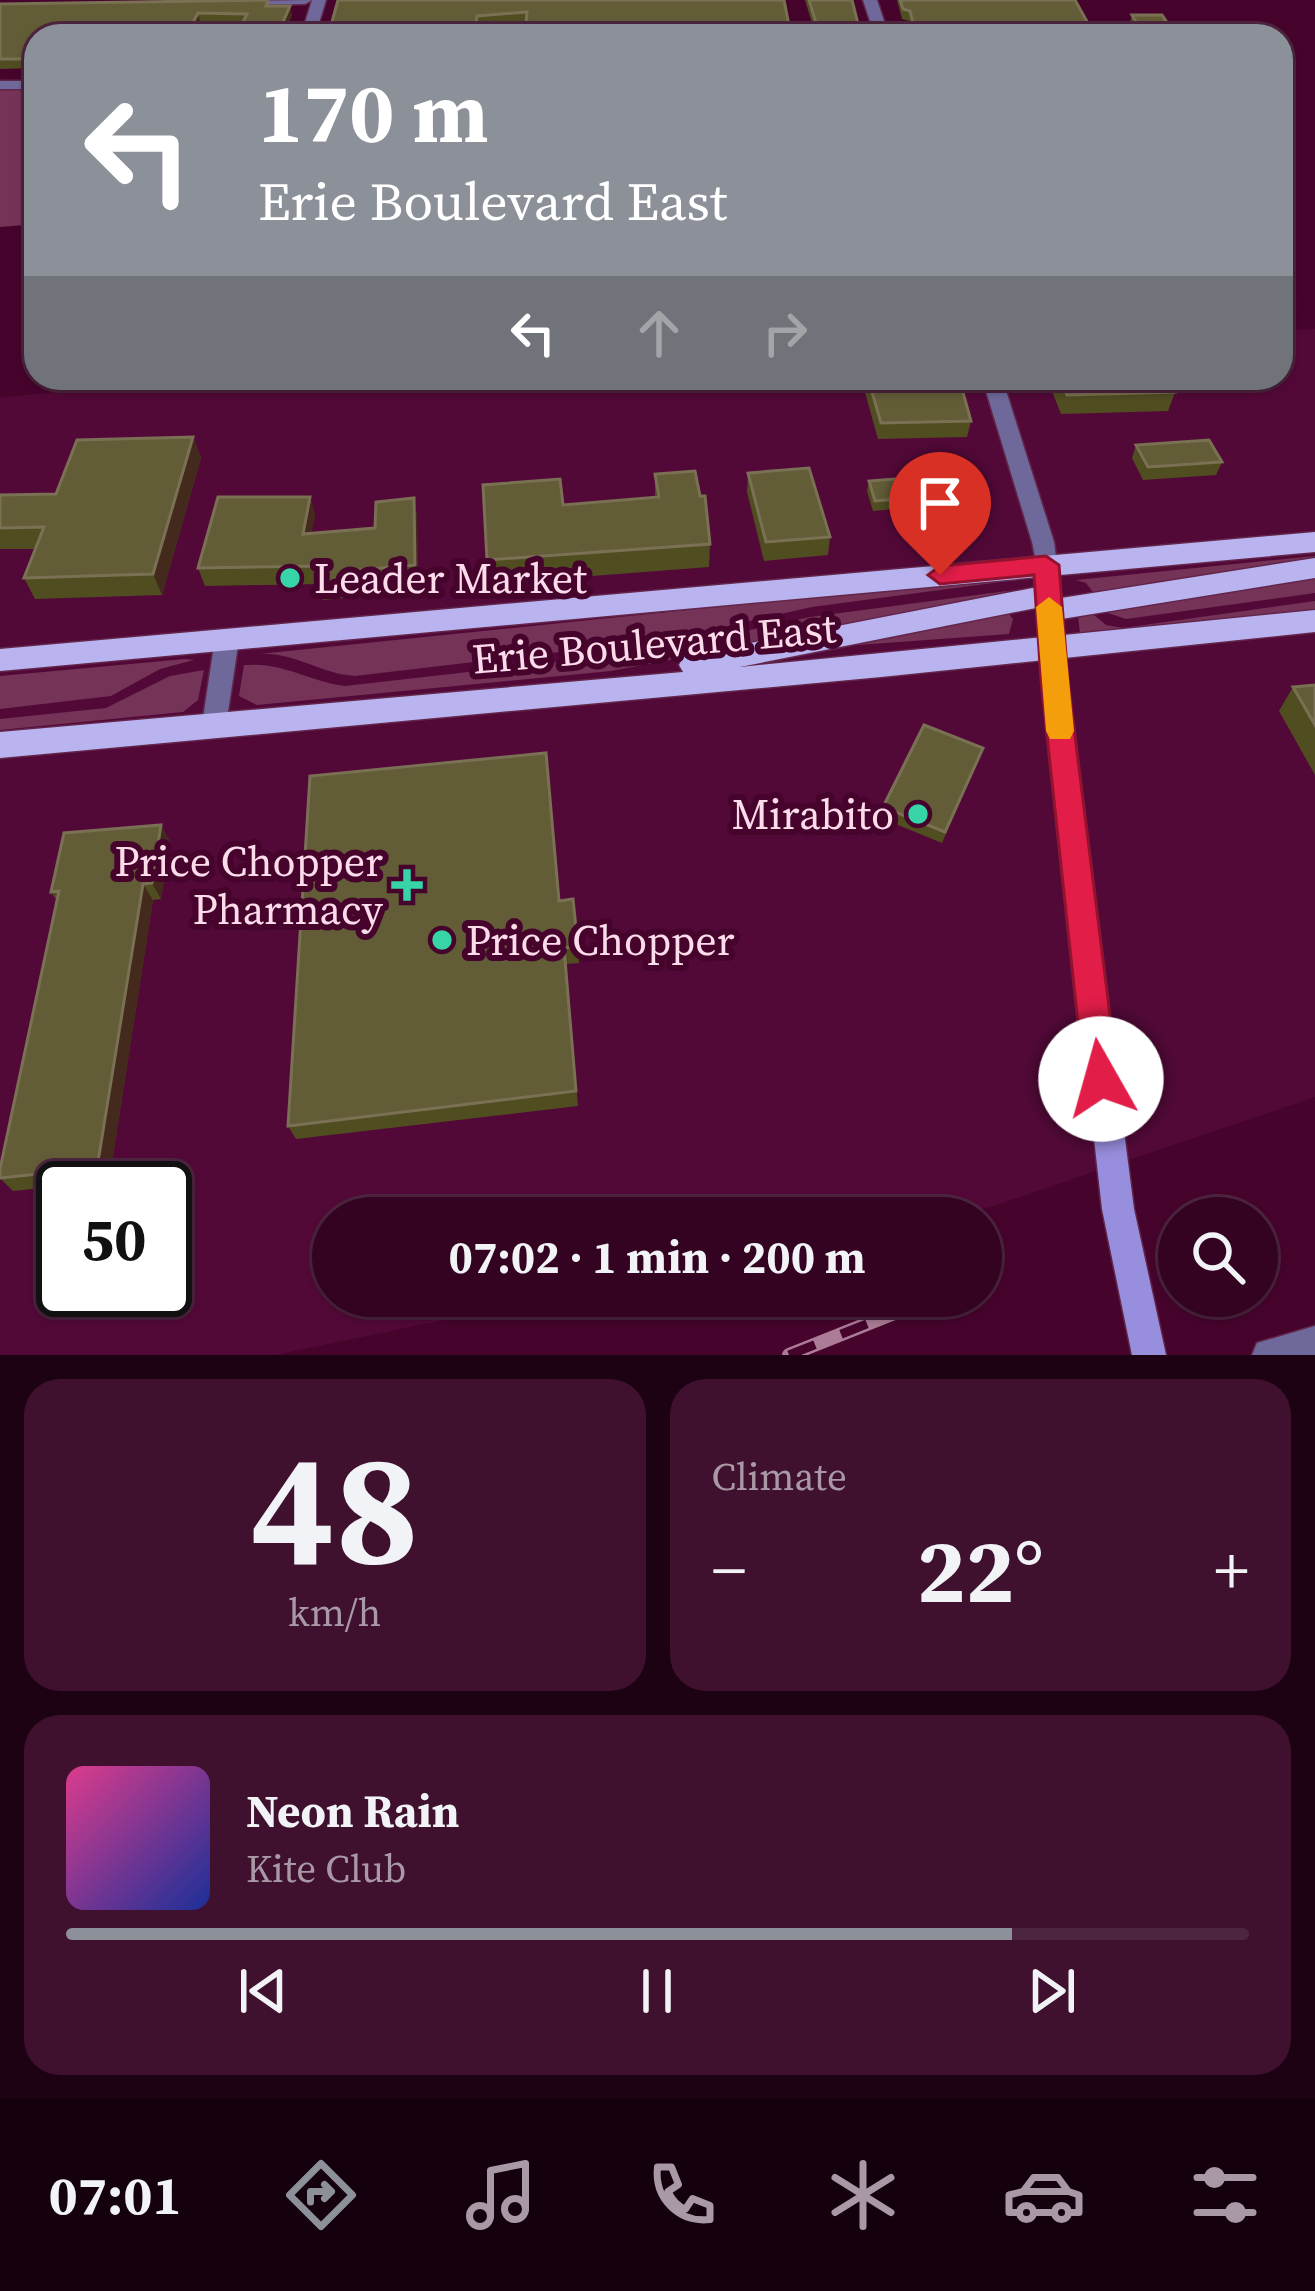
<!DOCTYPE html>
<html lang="en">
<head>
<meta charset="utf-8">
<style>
	body { margin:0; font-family:"Source Serif 4",serif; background:#3f112f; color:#f1f3f6; height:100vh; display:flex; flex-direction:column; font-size:45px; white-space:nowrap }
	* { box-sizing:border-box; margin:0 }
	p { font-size:39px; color:#a998a5 }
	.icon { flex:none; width:66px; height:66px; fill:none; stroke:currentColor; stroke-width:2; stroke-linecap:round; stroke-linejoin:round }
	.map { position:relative; height:1355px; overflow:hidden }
	.side { display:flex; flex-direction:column; gap:24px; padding:24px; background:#1d0213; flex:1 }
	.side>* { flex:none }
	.top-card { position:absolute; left:24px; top:24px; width:1269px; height:366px; border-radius:36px; box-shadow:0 3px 9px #0004,0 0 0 3px #4e2540; background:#8c9099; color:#fff; overflow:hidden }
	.fabs { position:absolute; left:1158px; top:1197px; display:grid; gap:24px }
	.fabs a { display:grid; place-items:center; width:120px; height:120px; border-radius:50%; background:#340322; box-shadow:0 3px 9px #0004,0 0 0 3px #4e2540; font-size:60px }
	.speed { position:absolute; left:36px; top:1161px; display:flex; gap:24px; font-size:60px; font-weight:700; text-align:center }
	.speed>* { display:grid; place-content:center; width:156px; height:156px; border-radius:50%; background:#340322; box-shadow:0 3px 9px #0004,0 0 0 3px #4e2540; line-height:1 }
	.speed .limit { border:6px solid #111; border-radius:18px; background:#fff; color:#111 }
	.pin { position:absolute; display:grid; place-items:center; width:102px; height:102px; color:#fff; margin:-123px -51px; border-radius:50% 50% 50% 0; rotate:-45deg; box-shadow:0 0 12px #0007 }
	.pin .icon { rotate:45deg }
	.me { position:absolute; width:132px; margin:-66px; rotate:353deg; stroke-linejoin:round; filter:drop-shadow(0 0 9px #0008) }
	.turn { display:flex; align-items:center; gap:42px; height:252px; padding:0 36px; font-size:54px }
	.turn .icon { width:156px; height:156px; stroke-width:2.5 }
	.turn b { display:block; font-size:84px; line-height:102px }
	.lanes { display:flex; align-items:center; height:114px; padding:0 36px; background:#0003; justify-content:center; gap:60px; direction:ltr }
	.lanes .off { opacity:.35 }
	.big { font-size:90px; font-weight:700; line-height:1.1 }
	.side .tile { flex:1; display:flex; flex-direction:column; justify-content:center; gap:18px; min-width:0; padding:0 42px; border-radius:36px; background:#3f112f }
	.side .dial { align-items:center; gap:0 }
	.dial b { font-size:156px; line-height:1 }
	.song { display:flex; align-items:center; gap:36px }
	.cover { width:144px; height:144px; border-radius:18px; background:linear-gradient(135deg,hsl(330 70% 55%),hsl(230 70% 35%)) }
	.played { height:12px; border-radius:6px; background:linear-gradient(90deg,#8c9099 80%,#4e2540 80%) }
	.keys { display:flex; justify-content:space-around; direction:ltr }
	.heat { display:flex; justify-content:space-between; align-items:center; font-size:66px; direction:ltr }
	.side .tiles { flex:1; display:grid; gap:24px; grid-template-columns:1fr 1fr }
	.tile:last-child { grid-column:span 2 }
	.trip { position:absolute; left:312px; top:1197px; width:690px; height:120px; border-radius:60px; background:#340322; box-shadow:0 3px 9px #0004,0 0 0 3px #4e2540; font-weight:700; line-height:120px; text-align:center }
	.menu { display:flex; height:192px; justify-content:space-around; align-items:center; background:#15010e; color:#a998a5 }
	.menu .icon { width:84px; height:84px }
	.menu .active { color:#8c9099 }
	.menu b { font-size:54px; color:#f1f3f6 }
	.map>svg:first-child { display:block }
	.built { fill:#530938; fill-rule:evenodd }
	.green { fill:#753357 }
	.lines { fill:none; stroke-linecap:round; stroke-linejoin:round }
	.minor-casing { stroke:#63264b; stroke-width:3 }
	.tertiary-casing { stroke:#63264b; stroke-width:3 }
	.secondary-casing { stroke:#63264b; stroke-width:3 }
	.primary-casing { stroke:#63264b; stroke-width:3 }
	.minor { fill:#6e699a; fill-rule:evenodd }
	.tertiary { fill:#6e699a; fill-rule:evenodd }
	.secondary { fill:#988ede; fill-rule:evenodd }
	.primary { fill:#b9b3f0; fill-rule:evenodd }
	.rail-casing { stroke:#ac7c97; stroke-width:14 }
	.rail { stroke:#46042d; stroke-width:9; stroke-dasharray:28; stroke-linecap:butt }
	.wall { fill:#504d21 }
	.shaded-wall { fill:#44291d }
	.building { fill:#625c37; stroke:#7a7053; stroke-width:3 }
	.route { fill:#e11d48; stroke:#92132f; stroke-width:3 }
	.slow { fill:#f59e0b }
	.poi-dot { fill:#36d4a7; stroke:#46042d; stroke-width:4.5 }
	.labels { text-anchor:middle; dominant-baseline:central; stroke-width:12; stroke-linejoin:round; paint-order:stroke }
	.poi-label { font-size:42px; fill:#fcdbea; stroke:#46042d; text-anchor:start }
	.street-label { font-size:42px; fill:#fcdbea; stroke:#46042d }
</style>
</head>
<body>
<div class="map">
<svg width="1315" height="1355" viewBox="0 0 1315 1355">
	<rect width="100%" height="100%" fill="#46042d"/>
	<!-- built -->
	<path class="built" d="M1315,329V1097L990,1207L935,1218H333V1296H559L275,1355H0V398L184,378H1281V330ZM63,1188H165V1290H63Z"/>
	<!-- green -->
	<g class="green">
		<polygon points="0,85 36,85 36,224 0,227"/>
		<polygon points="1315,556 1315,563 1096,596 1086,583 1076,580"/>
		<path d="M1008,577V581L812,607L670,639L355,676C320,674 295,652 259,654Z"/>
		<polygon points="1315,578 1315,593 1126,619 1102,611"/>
		<path d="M1007,591V596L611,671L257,705L239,696L244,665H249C285,663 310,682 345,686L655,651L810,617Z"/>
		<polygon points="1315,601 1315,612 1080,633 1078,616 1089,611 1106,625 1123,628"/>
		<polygon points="1009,614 1013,619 1009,634 844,646"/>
		<polygon points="185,659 194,660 160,669 111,696 0,709 0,676"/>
		<polygon points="204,670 198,700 183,712 0,730 0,719 106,708 170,676"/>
	</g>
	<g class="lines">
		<defs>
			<g id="minor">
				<polygon points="312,0 305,4 236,5 229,1"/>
				<polygon points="312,0 326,0 315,36 301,36"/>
				<rect x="0" y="81" width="36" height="8"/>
				<polygon points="1281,300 1292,300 1295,304 1281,310"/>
				<polygon points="227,630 239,639 226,725 223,732 205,732 202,725 215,639"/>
				<polygon points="1315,1326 1315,1355 1252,1355 1257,1343"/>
			</g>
			<g id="tertiary">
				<polygon points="863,0 877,0 889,36 875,36"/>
				<polygon points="982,378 1002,378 1054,542 1057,565 1054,571 1038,571 1032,542"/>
			</g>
			<polygon id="secondary" points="1046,557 1057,565 1066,680 1134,1209 1166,1355 1132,1355 1102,1209 1042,680 1035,565"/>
			<g id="primary">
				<polygon points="1315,532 1315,552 0,671 0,649"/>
				<polygon points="1315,558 1315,578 1049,621 1039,617 1036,608 740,667 1315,610 1315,632 881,677 0,758 0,732 683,672 679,665 683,657 694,654 1048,585 1058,588 1061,598"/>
			</g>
		</defs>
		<!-- minor casing -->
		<use href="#minor" class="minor-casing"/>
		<!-- tertiary casing -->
		<use href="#tertiary" class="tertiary-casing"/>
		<!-- secondary casing -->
		<use href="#secondary" class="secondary-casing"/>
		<!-- primary casing -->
		<use href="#primary" class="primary-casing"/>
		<!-- minor -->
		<use href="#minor" class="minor"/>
		<!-- tertiary -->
		<use href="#tertiary" class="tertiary"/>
		<!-- secondary -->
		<use href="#secondary" class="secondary"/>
		<!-- primary -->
		<use href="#primary" class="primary"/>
		<defs>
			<polyline id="rail" points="789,1355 937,1296"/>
		</defs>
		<!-- rail casing -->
		<use href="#rail" class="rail-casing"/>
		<!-- rail -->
		<use href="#rail" class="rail"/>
	</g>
	<!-- wall -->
	<g class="wall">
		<polygon points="338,0 784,0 478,25"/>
		<polygon points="805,0 852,0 861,36 816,36"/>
		<polygon points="897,0 1076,0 1095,36 913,36 909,21 902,19"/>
		<polygon points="0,4 269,6 292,15 283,36 236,36 243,23 200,22 36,36 36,68 0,69"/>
		<polygon points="1132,15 1176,36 1134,36 1129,26"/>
		<polygon points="861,378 959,378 971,421 967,437 878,439"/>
		<polygon points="1053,378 1169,378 1175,392 1168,411 1061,414 1050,386"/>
		<polygon points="193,437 201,458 162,595 35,599 24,578 35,549 0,549 0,495 56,494"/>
		<polygon points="1136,445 1222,462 1216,475 1143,480 1132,458"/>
		<polygon points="748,473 830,537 828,555 764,561 747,492"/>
		<polygon points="655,474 710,544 709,567 490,584 487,560 563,505 655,498"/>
		<polygon points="919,477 944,532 942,542 918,544 905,508 873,511 867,491 869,481"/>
		<polygon points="310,497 315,515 311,533 375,528 414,498 417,516 418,583 353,589 353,597 323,600 318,584 205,586 198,568"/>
		<polygon points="1315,685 1315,775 1279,711 1293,687"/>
		<polygon points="979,758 942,843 881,818 883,807"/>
		<polygon points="161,825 170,842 161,899 153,900 109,1181 13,1191 0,1178 57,901 51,892"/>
		<polygon points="573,899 579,963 566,964 578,1106 296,1139 288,1126 559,901"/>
	</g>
	<!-- shaded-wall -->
	<g class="shaded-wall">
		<polygon points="290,6 292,15 283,36 277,36"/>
		<polygon points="198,13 200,22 193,36 186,36"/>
		<polygon points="193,437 201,458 162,595 153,574"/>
		<polygon points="310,497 315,515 308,552 303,534"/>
		<polygon points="414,498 417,516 418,583 415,565"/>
		<polygon points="161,825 170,842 161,899 152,883"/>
		<polygon points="143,884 153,900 109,1181 97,1168"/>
	</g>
	<!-- building -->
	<g class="building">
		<polygon points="268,0 266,6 290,6 277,36 236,36 247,14 198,13 186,36 36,36 36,59 0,59 0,4"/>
		<polygon points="338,0 784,0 791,36 525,36 527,12 477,16 474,36 328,36"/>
		<polygon points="809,0 852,0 861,36 820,36"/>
		<polygon points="900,0 1075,0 1095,36 928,36 925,27 914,27 910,11 903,9"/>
		<polygon points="1132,15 1162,15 1176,36 1144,36"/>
		<polygon points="868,378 959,378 971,421 881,423"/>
		<polygon points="1060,378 1169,378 1175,392 1067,395"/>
		<polygon points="193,437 153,574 24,578 44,527 0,528 0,495 56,494 77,440"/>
		<polygon points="1209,440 1222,462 1148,467 1136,445"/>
		<polygon points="809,468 830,537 766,542 748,473"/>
		<polygon points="695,471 700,496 705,496 710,544 487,560 483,485 560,479 563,505 659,497 655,474"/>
		<polygon points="919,477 944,532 920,534 907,498 875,501 869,481"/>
		<polygon points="218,497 310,497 303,534 375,528 376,502 414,498 415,565 348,571 348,580 318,582 319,566 198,568"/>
		<polygon points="1315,685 1315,725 1293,687"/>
		<polygon points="924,725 983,748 945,832 883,807"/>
		<polygon points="546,753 559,901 573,899 578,947 564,948 576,1091 288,1126 310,776"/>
		<polygon points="161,825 152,883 143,884 97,1168 0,1178 0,1169 59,891 51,892 64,833"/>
	</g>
	<!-- route -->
	<polygon class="route" points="1046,556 1059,565 1068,680 1118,1079 1113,1091 1101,1096 1089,1091 1084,1079 1041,680 1034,575 940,584 928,575 940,566"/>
	<!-- slow -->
	<polygon class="slow" points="1049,597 1062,607 1074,731 1070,739 1050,739 1046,731 1036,607"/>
	<!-- markers -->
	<g class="poi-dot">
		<circle cx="290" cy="578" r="12"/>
		<circle cx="918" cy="814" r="12"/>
		<path d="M401 867h12v12h12v12h-12v12h-12v-12h-12v-12h12z"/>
		<circle cx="442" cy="940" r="12"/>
	</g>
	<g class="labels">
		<!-- poi labels -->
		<g class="poi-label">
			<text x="314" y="578">Leader Market</text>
			<text x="894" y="814" text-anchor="end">Mirabito</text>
			<text x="383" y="861" text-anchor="end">Price Chopper<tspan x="383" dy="48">Pharmacy</tspan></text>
			<text x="466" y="940">Price Chopper</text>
		</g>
		<!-- street labels -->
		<g class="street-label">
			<text transform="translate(654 643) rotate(-5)">Erie Boulevard East</text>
		</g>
	</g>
</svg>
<div class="fabs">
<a><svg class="icon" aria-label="search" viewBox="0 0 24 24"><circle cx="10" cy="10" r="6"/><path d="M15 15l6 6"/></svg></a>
</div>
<div class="speed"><div class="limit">50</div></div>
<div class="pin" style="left:940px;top:575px;background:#d93025"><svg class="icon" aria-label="arrive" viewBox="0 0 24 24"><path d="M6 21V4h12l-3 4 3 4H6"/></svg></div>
<svg class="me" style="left:1101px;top:1079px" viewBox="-20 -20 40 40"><circle r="19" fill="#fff"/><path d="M0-13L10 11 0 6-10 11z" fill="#e11d48"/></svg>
<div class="trip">07:02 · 1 min · 200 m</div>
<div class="top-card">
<div class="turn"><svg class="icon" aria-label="left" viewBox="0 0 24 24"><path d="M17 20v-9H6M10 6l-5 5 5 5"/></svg><div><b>170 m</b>Erie Boulevard East</div></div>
<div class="lanes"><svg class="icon" aria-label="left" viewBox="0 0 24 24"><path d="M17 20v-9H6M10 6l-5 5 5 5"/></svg><svg class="icon off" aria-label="ahead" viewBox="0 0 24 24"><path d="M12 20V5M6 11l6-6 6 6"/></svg><svg class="icon off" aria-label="right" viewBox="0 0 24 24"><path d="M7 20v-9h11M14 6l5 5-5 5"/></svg></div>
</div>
</div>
<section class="side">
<div class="tiles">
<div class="tile dial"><b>48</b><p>km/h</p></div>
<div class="tile"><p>Climate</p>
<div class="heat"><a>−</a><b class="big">22°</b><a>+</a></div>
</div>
<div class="tile">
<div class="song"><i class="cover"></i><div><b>Neon Rain</b><p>Kite Club</p></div></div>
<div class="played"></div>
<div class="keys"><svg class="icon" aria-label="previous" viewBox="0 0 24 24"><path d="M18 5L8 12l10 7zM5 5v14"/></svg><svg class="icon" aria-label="pause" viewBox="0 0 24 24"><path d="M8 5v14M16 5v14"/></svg><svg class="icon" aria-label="next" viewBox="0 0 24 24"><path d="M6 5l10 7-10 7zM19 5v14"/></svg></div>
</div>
</div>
</section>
<nav class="menu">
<b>07:01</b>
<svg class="icon active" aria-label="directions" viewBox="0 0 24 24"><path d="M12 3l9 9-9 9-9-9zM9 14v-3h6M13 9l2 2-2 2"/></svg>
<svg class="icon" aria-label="music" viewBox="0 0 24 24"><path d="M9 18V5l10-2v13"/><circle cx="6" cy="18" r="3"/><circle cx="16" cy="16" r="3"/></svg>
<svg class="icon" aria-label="phone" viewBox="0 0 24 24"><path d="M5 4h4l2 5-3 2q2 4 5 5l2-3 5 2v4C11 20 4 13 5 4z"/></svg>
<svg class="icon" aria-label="climate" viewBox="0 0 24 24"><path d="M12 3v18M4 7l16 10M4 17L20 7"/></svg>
<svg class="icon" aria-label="car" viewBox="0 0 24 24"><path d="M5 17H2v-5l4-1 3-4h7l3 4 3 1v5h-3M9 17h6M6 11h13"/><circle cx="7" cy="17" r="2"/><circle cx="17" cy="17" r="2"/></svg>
<svg class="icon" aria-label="filters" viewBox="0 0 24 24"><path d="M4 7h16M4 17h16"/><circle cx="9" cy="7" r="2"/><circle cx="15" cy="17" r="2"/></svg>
</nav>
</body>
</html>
